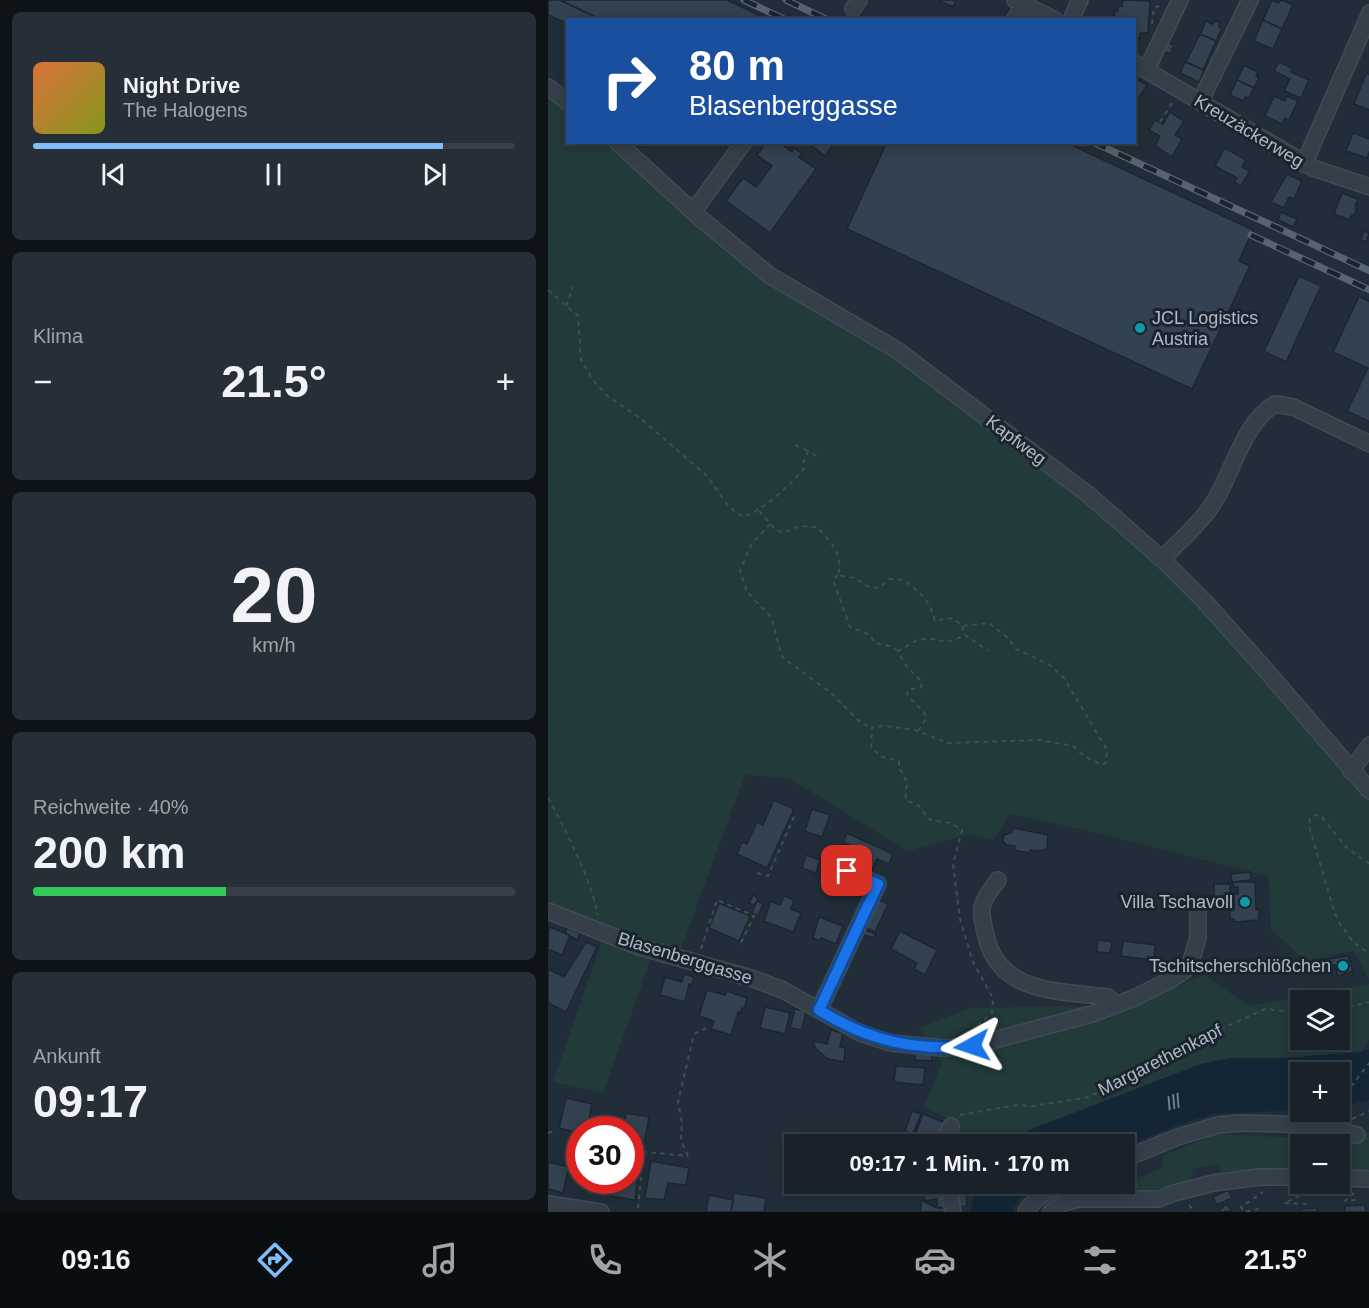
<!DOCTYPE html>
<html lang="de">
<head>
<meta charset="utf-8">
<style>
	body { margin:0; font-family:Arial,sans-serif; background:#262f37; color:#f1f3f6; height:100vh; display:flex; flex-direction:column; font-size:22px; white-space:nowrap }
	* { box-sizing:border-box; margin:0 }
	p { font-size:20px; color:#9fa4a9 }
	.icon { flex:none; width:33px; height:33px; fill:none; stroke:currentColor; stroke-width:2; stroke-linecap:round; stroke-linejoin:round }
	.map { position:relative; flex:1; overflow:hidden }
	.sheet { display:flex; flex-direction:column; gap:12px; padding:12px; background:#0e1318; width:548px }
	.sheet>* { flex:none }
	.guide { position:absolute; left:18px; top:18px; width:570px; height:126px; border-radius:0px; box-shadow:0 3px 15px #0003,0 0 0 2px #373f47; background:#1a4fa0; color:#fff; overflow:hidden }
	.controls { position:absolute; left:742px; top:990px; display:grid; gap:12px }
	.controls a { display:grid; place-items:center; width:60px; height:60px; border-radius:0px; background:#19222b; box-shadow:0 3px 15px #0003,0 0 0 2px #373f47; font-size:30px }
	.speed { position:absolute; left:18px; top:1116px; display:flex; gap:12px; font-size:30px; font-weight:700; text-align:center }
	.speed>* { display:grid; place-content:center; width:78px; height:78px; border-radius:50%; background:#19222b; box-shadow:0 3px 15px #0003,0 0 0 2px #373f47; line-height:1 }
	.speed .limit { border:9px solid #d22; background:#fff; color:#111 }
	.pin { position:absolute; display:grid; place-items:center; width:51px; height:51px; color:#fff; margin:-26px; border-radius:12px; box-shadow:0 3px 9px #0006 }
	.me { position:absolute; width:66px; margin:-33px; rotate:265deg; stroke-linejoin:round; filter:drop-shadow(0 0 4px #0008) }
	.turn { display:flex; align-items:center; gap:21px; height:126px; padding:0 24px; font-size:27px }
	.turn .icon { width:78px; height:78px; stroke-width:2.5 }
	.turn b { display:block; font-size:42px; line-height:51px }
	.big { font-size:45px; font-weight:600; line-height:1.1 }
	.sheet .tile { flex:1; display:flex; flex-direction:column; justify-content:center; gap:9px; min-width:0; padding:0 21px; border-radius:9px; background:#262f37 }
	.sheet .dial { align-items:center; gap:0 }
	.dial b { font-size:78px; line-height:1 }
	.song { display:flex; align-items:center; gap:18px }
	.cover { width:72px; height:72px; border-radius:9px; background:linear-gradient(135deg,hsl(20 70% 55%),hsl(70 70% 35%)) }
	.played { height:6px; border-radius:3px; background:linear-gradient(90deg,#81bdf9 85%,#373f47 85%) }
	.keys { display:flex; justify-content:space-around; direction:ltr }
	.heat { display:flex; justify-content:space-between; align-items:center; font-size:33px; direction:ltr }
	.charge { height:9px; border-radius:4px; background:linear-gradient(90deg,#34c759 40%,#373f47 0) }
	.trip { position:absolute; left:236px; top:1134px; width:351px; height:60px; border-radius:0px; background:#19222b; box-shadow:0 3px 15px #0003,0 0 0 2px #373f47; font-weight:600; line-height:60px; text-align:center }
	.tab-bar { display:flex; height:96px; justify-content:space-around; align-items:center; background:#0a0e11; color:#9fa4a9 }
	.tab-bar .icon { width:42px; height:42px }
	.tab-bar .on { color:#81bdf9 }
	.tab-bar b { font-size:27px; color:#f1f3f6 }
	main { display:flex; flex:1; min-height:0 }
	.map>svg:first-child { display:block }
	.green { fill:#233a3a; fill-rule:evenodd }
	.water { fill:#142636 }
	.building { fill:#334250; stroke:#1c2630; stroke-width:1.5 }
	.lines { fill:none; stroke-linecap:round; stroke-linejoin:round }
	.minor-casing { stroke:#414b56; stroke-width:18 }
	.path { stroke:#3b5252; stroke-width:2; stroke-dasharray:4.5 4.5; stroke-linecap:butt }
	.minor { stroke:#343f49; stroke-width:15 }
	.rail-casing { stroke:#566471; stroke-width:7 }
	.rail { stroke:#1a242e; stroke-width:4.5; stroke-dasharray:14; stroke-linecap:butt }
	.route-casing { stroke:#114b97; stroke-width:15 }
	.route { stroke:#1a73e8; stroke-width:10 }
	.culture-dot { fill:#0f9aa8; stroke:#1a242e; stroke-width:2 }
	.labels { text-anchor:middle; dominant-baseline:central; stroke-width:6; stroke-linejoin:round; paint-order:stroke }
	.street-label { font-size:18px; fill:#afbac6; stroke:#1a242e }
	.poi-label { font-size:18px; fill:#afbac6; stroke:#1a242e; text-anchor:end }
	.water-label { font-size:20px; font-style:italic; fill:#6789a6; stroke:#1a242e }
</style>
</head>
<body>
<main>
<section class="sheet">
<div class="tile">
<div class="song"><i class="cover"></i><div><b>Night Drive</b><p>The Halogens</p></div></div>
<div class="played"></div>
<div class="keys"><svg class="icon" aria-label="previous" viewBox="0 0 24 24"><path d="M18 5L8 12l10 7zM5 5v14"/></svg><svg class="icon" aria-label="pause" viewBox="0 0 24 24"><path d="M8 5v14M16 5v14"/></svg><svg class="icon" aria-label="next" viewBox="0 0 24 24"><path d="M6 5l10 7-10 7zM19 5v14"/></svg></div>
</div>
<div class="tile"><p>Klima</p>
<div class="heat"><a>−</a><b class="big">21.5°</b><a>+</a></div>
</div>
<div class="tile dial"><b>20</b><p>km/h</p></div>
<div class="tile"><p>Reichweite · 40%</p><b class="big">200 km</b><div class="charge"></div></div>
<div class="tile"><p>Ankunft</p><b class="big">09:17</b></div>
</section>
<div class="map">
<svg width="822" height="1212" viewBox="0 0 822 1212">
	<rect width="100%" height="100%" fill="#212e39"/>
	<!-- green -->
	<g class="green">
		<polygon points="0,87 19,102 20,142 69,143 221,275 349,350 614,559 821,791 821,980 806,951 757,961 723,929 720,876 541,831 462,814 445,840 421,834 360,851 241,778 197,775 127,965 103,959 55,1093 5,1082 54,941 0,918"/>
		<path d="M656,975L701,1006L821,984V1039L813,1052L737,1058H682L653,1064L479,1131L462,1144H402L410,1123L376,1107L394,1062L371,1028L422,1008L538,1006L569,1012ZM753,1000H792V1040H753Z"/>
		<path d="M821,1132V1173L792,1172V1144H753V1171L673,1176L671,1164L644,1169L645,1177C619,1191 592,1191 563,1191L561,1184H576V1179L592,1177L614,1168L616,1155L669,1134L791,1140Z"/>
	</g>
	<!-- water -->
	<g class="water">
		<polygon points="821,1049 821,1100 792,1107 792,1072 753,1072 753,1110 665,1114 627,1126 576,1147 576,1144 462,1144 479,1131 653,1064 682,1058 737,1058 813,1052"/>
		<polygon points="429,1184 487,1184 470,1200 464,1212 422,1212"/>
	</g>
	<!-- building -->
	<g class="building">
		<polygon points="0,0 12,0 54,20 20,20 20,24 0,15"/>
		<polygon points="12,0 179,0 221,20 54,20"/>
		<polygon points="390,0 408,0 405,7"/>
		<polygon points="575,0 602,1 600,33 592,33 592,38 586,37 586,20 566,19 567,10 570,11 570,6 574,6"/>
		<polygon points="724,0 730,3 734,0 745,5 734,29 715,20"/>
		<polygon points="715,20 734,29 725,49 706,41"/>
		<polygon points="658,21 664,24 668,21 671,23 671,27 674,28 668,41 652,34"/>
		<polygon points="652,34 668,41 655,70 638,62"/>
		<polygon points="619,42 626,45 622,54 615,51"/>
		<polygon points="637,62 656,70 651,82 632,73"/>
		<polygon points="731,62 744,68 743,72 761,80 753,98 736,91 742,79 726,71"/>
		<polygon points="696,65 710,72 708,76 711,77 706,88 689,80"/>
		<polygon points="818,74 822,75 822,110 806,104"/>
		<polygon points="586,77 599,85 586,105"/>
		<polygon points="689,80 706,88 701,98 698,97 695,101 682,95"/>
		<polygon points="726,96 737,101 739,96 750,101 741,120 737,118 734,124 717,116"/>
		<polygon points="622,112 636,121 627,135 634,139 624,157 607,146 612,136 601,130 607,120 615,124"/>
		<polygon points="805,133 822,139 822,150 819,158 798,151"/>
		<polygon points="218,142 231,142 244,152 246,148 254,153 251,157 268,169 222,233 178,201 195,178 208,187 224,166 209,155"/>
		<polygon points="259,142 287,142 277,156"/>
		<polygon points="339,142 517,142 705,230 691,261 702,266 644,389 299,229"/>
		<polygon points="677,148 698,160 694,167 702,171 693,186 686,182 689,178 667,166"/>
		<polygon points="739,174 754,181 746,199 741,197 736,208 723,202"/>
		<polygon points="794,193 810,199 807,206 809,207 806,216 804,215 802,220 786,214"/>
		<polygon points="733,212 749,219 745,227 730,220"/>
		<polygon points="816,231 821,233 818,242 813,240"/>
		<polygon points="751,276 773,286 738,362 716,351"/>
		<polygon points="811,296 822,302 822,422 799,411 820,368 785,352"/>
		<polygon points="226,800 246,809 219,868 189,854 194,842 199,844 209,822 215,825"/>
		<polygon points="264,809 282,815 274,837 257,831"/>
		<polygon points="465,828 500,835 499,849 492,851 482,850 481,853 466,850 467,846 458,845 455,841 456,835 463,833"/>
		<polygon points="299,833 345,854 341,864 329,859 322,874 298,862 305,847 295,842"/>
		<polygon points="258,855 272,860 268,873 254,868"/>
		<polygon points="702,872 703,880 684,882 683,874"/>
		<polygon points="281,873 288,875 286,882 278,879"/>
		<polygon points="685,882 707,882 708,910 711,910 711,920 686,922 686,919 682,920 682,911 686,910 685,894 690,894 690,887 686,887"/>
		<rect x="666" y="884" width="16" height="19"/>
		<polygon points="205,895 210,898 207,905 201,903"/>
		<polygon points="236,896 246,900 243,909 253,913 245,932 216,921 223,901 232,905"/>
		<polygon points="329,899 340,904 327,932 316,927"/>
		<polygon points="209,901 215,904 210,916 204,913"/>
		<polygon points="171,903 202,916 191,941 161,928"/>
		<polygon points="271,917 295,926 288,944 273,938 272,941 265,938"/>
		<polygon points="1,927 22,935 14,955 0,949"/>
		<polygon points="19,928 32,933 29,940 17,933"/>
		<polygon points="314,929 328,934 326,938 313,934"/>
		<polygon points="352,931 389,950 377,975 366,969 369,963 343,949"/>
		<polygon points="550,940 564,942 562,953 549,952"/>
		<polygon points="575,941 607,945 606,960 573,956"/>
		<polygon points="38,942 49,947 18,1012 0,1003 0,969 16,977"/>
		<polygon points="800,956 805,971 790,976 787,965 778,968 775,960"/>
		<polygon points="136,974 146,977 144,985 141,984 137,1002 112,995 117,977 134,982"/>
		<polygon points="159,990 177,995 179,991 199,998 196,1009 194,1008 192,1013 190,1012 183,1035 163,1029 166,1021 151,1016"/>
		<polygon points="217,1007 242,1013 237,1034 212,1028"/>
		<polygon points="247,1009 258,1011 254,1030 242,1028"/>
		<polygon points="283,1030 295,1033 292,1047 297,1047 296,1062 280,1059 268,1049 265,1041 279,1044"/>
		<polygon points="368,1050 384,1050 384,1061 367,1060"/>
		<polygon points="348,1066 377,1068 375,1085 346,1082"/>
		<polygon points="18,1098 44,1104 39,1130 32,1130 32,1133 11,1128"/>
		<polygon points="364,1111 373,1114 365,1134 357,1131"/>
		<polygon points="78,1113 101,1117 95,1150 82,1148 82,1130 75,1130"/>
		<polygon points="375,1114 398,1123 388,1144 369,1144 367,1135"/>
		<polygon points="103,1161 141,1168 138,1185 120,1183 116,1200 97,1198"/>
		<polygon points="0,1162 21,1167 15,1193 0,1189"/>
		<polygon points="82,1171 90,1172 87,1200 51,1194 51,1180 82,1180"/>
		<polygon points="374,1184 397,1184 401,1208 389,1207 389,1199 377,1201"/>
		<polygon points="680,1190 684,1198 669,1205 665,1197"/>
		<polygon points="186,1193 218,1198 216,1212 183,1212"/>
		<polygon points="161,1195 185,1200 183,1212 158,1212"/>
		<polygon points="418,1195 419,1206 410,1207 408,1196"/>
		<polygon points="374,1200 388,1208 401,1209 401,1212 372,1212"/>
		<polygon points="678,1204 684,1211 672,1212 671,1211"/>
		<polygon points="817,1205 818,1212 797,1212 797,1206"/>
		<polygon points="769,1208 769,1212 772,1212 753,1212 753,1209"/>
	</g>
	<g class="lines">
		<defs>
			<g id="minor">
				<polyline points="467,0 507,20"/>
				<polyline points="305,9 311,0"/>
				<polyline points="466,20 477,4"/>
				<polyline points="523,20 532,0"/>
				<polyline points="586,63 765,168 822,187"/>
				<polyline points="599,69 632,0"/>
				<polyline points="0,87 20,102"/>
				<polyline points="652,102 702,0"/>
				<polyline points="69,142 152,218 221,275 349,350 542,496 614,559 657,602 716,668 822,791"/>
				<polyline points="756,164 822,13"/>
				<polyline points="145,212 196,142"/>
				<path d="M614,559C629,543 653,523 664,505C685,474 694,424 727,404L745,407L822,444"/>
				<polyline points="803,771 822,745"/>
				<path d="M450,880C445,887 437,896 435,904C432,912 436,927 438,936C451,994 512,991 560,997L568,1005"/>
				<polyline points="0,911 92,947 206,979 235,990 312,1033 343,1043 395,1048 424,1046 544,1014 586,998 624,979 636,971 643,962 650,937 650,905"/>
				<polyline points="271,1010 330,884 299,871"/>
				<polyline points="396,1144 403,1126"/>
				<polyline points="576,1159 630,1137 670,1125 692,1123 769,1125 809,1135"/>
				<polyline points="792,1178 822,1179"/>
				<polyline points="400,1184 405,1212"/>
				<polyline points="0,1204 53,1212"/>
				<path d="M478,1212C486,1198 500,1190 514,1184"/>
				<polyline points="503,1212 516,1203 530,1199 611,1199 626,1193 665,1183 712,1177 753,1177"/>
			</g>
		</defs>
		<!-- minor casing -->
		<use href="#minor" class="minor-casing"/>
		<!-- path -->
		<g class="path">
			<polyline points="604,24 606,7 613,6"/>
			<polyline points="612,122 624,103"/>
			<path d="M0,290L30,316L33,360L45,380L58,395L92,418L158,475L181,507L195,517C220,507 238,488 256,469L255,463L260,451L270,457"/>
			<polyline points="18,306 25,287"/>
			<polyline points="247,445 260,451"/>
			<path d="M211,511L225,527L234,533L252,526L268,527C282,539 296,556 290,575C295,576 301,577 306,578C321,585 325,596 341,579L356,580C372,593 383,601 387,621C401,619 402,614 414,626L441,623L460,638L468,649L502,665L516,678L559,750L558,762L554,765L536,756L525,746L492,740L400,743L367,730L338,726L324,727L323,748L334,757L351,761V767L360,784L357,790L358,800L371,806L382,820L403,823L414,830L405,864L412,919L425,962L445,998L444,1013L423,1031"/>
			<polyline points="222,524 203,545 192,571 199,592 223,617 234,657 282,692 313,723 324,727"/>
			<polyline points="290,575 285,580 302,627 322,635 327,643 341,646 349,650"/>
			<polyline points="414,626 416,634 440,651"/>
			<path d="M370,731L378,719L376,712L359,695L360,690L373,687L374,682L359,667L350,651C357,648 363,642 371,640C390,634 397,650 416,634"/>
			<path d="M0,798C13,819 49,893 49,915"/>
			<polyline points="822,864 798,847 773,816 768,815 762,819 761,826 786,911 792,924 806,943 822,954"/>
			<polyline points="209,873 220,876 248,812"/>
			<polyline points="153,949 169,900 206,916 191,947"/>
			<polyline points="792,1009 822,1002"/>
			<polyline points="792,1101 822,1062"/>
			<polyline points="412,1115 469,1105 484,1106 537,1098 586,1078 642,1043 717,1009 753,1013"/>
			<polyline points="804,1119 822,1111"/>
			<polyline points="0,1133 9,1130"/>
			<polyline points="140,1156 133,1140 134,1123 130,1102 146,1034 158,1028"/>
			<polyline points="806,1193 797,1201 808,1200"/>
			<polyline points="759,1204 736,1203 777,1184"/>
			<polyline points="641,1205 647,1212"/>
			<polyline points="90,1208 94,1169 85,1168 88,1151 140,1156"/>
			<polyline points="711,1209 696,1212 693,1207 715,1192"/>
		</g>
		<!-- minor -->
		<use href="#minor" class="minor"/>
		<defs>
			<g id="rail">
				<polyline points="196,0 238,20"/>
				<polyline points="238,0 280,20"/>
				<polyline points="545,142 822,271"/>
				<polyline points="703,235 822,290"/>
			</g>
		</defs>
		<!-- rail casing -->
		<use href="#rail" class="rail-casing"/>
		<!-- rail -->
		<use href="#rail" class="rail"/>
	</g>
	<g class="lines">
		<defs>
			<path id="route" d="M299,871L330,884L271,1010C321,1041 366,1051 424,1046"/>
		</defs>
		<!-- route casing -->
		<use href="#route" class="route-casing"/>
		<!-- route -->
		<use href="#route" class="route"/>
	</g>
	<!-- markers -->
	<g class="culture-dot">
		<circle cx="592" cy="328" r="6"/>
		<circle cx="697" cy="902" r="6"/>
		<circle cx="795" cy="966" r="6"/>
	</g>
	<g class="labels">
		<!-- street labels -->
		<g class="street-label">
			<text transform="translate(701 131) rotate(31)">Kreuzäckerweg</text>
			<text transform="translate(468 440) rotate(37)">Kapfweg</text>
			<text transform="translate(137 958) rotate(17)">Blasenberggasse</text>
			<text transform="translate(612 1060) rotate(-27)">Margarethenkapf</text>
		</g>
		<!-- poi labels -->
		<g class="poi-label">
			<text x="604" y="318" text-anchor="start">JCL Logistics<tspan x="604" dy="21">Austria</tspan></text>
			<text x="685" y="902">Villa Tschavoll</text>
			<text x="783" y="966">Tschitscherschlößchen</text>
		</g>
		<!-- water labels -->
		<g class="water-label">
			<text transform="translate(625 1102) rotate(-16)">Ill</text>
		</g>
	</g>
</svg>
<div class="controls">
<a><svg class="icon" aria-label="layers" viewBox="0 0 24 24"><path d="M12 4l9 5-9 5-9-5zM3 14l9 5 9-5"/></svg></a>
<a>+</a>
<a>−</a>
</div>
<div class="speed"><div class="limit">30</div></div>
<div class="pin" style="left:299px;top:871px;background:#d93025"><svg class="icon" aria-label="arrive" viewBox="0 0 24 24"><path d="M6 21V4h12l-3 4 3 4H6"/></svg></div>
<svg class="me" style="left:424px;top:1046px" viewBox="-20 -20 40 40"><path d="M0-17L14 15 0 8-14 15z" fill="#1a73e8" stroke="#fff" stroke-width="4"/></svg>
<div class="trip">09:17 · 1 Min. · 170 m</div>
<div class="guide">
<div class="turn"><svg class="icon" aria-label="right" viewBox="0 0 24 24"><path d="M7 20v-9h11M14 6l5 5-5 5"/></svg><div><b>80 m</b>Blasenberggasse</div></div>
</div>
</div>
</main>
<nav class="tab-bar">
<b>09:16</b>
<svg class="icon on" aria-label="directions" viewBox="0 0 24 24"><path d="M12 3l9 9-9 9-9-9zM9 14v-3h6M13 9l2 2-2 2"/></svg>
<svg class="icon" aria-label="music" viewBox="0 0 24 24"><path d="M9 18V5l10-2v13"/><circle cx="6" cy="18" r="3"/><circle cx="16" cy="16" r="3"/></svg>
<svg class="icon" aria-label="phone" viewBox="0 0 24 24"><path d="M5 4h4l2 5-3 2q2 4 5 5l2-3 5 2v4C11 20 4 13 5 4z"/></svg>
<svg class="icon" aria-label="climate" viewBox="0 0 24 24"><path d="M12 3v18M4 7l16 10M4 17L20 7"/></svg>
<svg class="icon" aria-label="car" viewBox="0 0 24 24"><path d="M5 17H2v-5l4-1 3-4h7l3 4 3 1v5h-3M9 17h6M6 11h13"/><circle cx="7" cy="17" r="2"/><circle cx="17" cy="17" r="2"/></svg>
<svg class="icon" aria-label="filters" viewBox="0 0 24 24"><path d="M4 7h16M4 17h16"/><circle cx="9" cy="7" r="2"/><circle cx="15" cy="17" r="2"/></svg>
<b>21.5°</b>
</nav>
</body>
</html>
